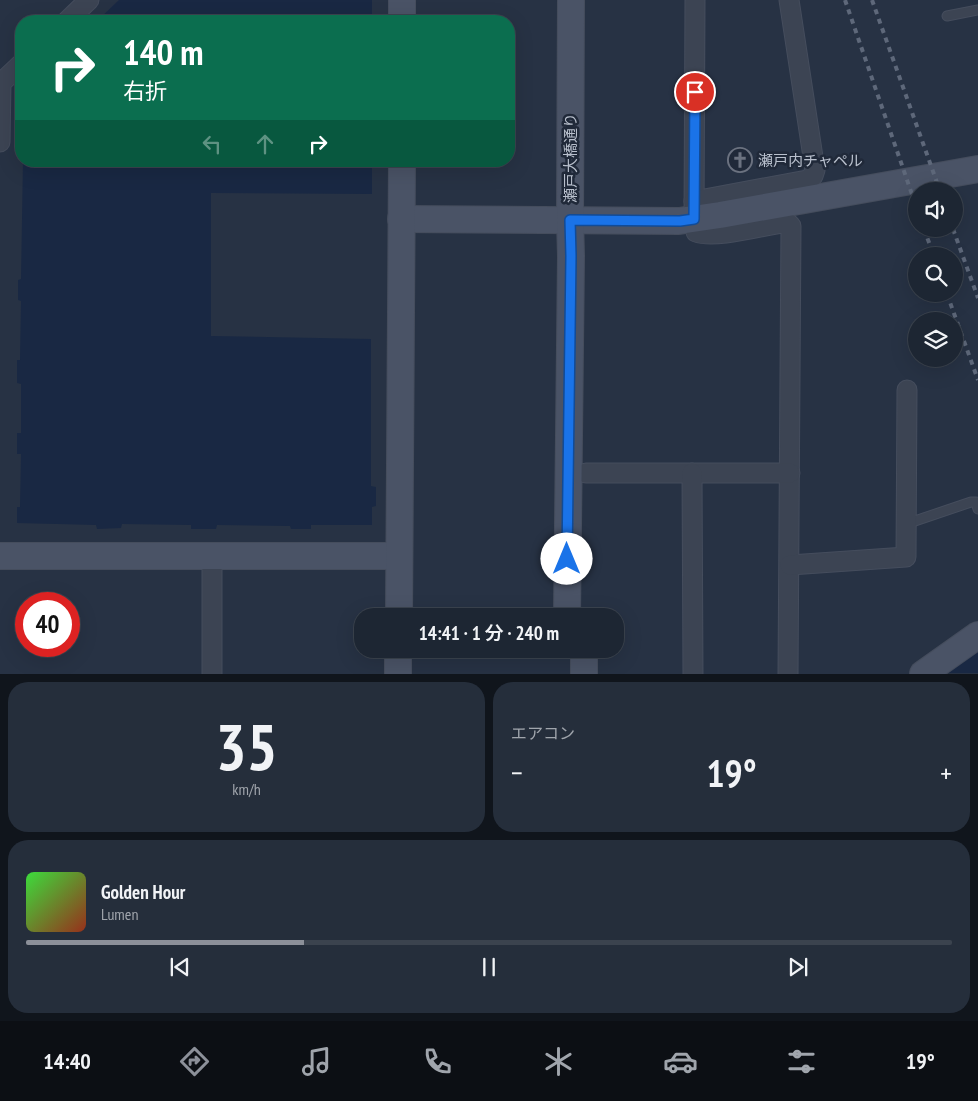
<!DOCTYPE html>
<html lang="ja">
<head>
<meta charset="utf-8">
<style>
	body { margin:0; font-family:"PT Sans Narrow","Noto Sans JP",sans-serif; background:#252e3b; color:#f1f3f6; height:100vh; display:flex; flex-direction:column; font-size:19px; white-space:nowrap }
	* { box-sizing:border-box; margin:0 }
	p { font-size:16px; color:#a0a5ac }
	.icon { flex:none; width:28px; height:28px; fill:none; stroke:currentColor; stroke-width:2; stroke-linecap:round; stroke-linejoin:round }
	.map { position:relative; height:674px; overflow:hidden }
	.sheet { display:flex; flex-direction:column; gap:8px; padding:8px; background:#10151c; flex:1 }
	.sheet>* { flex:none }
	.hud { position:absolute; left:15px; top:15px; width:500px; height:152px; border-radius:20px; box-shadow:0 5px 20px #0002,0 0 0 1px #3b434e; background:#0b6e4f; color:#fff; overflow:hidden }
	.tools { position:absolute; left:908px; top:182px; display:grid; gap:10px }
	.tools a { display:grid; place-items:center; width:55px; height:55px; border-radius:50%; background:#1d2633; box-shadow:0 5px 20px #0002,0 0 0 1px #3b434e; font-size:25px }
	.speed { position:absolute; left:15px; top:592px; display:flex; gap:10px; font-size:25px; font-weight:700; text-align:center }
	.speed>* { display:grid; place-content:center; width:65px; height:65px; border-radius:50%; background:#1d2633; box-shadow:0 5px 20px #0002,0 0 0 1px #3b434e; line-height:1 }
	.speed .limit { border:8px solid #d22; background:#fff; color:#111 }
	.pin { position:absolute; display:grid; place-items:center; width:42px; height:42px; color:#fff; margin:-21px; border:2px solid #fff; border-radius:50%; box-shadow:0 1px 5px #0007 }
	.me { position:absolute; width:55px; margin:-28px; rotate:0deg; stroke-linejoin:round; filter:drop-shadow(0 0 4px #0008) }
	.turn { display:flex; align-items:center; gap:18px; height:105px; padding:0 25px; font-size:22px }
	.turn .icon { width:65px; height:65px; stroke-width:2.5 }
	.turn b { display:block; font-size:35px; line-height:42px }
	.lanes { display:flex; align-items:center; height:48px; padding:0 25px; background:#0003; justify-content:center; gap:25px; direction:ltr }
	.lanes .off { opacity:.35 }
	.big { font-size:38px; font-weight:600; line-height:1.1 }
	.sheet .card { flex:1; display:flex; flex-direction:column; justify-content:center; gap:8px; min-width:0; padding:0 18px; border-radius:20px; background:#252e3b }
	.sheet .dial { align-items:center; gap:0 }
	.dial b { font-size:65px; line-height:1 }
	.song { display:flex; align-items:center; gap:15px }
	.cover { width:60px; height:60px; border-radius:8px; background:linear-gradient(135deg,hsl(120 70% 55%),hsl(10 70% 35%)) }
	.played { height:5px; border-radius:2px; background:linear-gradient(90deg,#8c9099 30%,#3b434e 30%) }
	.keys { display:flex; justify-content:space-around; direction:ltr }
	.heat { display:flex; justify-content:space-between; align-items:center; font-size:28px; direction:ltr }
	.sheet .tiles { flex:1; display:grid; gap:8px; grid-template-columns:1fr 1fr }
	.card:last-child { grid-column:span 2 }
	.trip { position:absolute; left:354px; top:608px; width:270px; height:50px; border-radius:20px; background:#1d2633; box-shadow:0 5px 20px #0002,0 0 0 1px #3b434e; font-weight:600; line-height:50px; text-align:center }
	.tab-bar { display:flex; height:80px; justify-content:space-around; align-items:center; background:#0c0f14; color:#a0a5ac }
	.tab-bar .icon { width:35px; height:35px }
	.tab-bar .current { color:#8c9099 }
	.tab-bar b { font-size:22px; color:#f1f3f6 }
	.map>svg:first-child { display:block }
	.water { fill:#192843 }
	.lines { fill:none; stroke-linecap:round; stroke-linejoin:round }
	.lane-casing { stroke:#454d5d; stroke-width:11 }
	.street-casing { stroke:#454d5d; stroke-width:21 }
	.secondary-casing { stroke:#454d5d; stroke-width:28 }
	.lane { stroke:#3c4453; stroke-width:9 }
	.street { stroke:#3c4453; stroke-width:19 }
	.secondary { stroke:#4a5366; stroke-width:26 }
	.rail { stroke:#5e687a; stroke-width:4; stroke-dasharray:5 5; stroke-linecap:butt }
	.route-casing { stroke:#114b97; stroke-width:12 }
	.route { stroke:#1a73e8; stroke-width:9 }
	.labels { text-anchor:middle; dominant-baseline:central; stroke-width:5; stroke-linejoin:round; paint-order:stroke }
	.street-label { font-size:15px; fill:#b9c0cd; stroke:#202939 }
	.poi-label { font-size:15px; fill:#b9c0cd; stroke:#202939; text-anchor:start }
</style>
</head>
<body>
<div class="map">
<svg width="978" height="674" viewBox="0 0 978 674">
	<rect width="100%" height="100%" fill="#273244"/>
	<!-- water -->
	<g class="water">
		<polygon points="119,0 372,0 372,21 97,21"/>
		<polygon points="23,161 372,161 372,194 211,193 211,336 371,339 371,486 376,487 376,506 372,507 372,525 311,525 311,529 291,529 290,526 217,525 216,529 191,529 191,525 122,524 121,528 97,529 96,525 17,523 17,507 20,507 21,454 17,454 17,433 21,433 21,384 17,383 17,360 20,360 21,301 18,300 18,280 21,279"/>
		<polygon points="978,651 978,673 945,673"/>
	</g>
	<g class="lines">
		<defs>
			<g id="lane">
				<polyline points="947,16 978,10"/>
				<polyline points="906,524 971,502 976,502 978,509"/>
			</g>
			<g id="street">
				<path d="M695,0L694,219L696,232C715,239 761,226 782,223H788L791,226L788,674"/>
				<polyline points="67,21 89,0"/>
				<polyline points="0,142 1,83 21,64"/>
				<polyline points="694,201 807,180 813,176 815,170 789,0"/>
				<polyline points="586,473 790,473"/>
				<polyline points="692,473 693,674"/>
				<polyline points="212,555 212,674"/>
				<polyline points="790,565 906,557 907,390"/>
			</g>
			<g id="secondary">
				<polyline points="402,21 402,0"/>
				<polyline points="401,219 679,221 720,215 978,169"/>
				<polyline points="0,556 399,556"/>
				<polyline points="399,616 402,161"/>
				<polyline points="567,616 571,256 570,220 571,0"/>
				<polyline points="398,674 398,649"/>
				<polyline points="584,674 584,649"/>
				<polyline points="923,674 978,635"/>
			</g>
		</defs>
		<!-- lane casing -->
		<use href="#lane" class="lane-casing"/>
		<!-- street casing -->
		<use href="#street" class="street-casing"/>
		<!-- secondary casing -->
		<use href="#secondary" class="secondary-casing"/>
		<!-- lane -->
		<use href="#lane" class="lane"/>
		<!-- street -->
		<use href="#street" class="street"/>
		<!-- secondary -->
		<use href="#secondary" class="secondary"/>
		<!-- rail -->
		<g class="rail">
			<polyline points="845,0 916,206"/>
			<polyline points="872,0 940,191"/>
			<polyline points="924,229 934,256"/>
			<polyline points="953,229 978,298"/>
			<polyline points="947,294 978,380"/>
		</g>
	</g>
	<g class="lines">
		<defs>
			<polyline id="route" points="567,559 571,256 570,220 680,221 694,219 695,92"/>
		</defs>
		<!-- route casing -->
		<use href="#route" class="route-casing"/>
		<!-- route -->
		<use href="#route" class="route"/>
	</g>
	<!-- icons -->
	<defs>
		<symbol id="church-ring" viewBox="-11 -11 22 22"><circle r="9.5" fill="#202939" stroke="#6b7280" stroke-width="1.5"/><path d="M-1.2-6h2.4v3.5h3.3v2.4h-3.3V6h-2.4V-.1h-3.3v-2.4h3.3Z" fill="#6b7280"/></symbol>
	</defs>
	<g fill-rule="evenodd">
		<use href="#church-ring" x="726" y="146" width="28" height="28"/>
	</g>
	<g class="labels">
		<!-- street labels -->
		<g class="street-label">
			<text transform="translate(570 158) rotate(-90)">瀬戸大橋通り</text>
		</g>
		<!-- poi labels -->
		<g class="poi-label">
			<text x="758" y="160">瀬戸内チャペル</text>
		</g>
	</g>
</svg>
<div class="tools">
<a><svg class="icon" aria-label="sound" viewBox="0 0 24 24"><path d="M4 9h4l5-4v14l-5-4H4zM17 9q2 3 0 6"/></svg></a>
<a><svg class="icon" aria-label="search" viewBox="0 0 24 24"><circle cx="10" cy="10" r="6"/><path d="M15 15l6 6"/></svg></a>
<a><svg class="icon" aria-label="layers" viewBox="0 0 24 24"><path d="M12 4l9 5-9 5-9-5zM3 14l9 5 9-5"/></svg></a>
</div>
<div class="speed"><div class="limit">40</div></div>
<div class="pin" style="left:695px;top:92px;background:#d93025"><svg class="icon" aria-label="arrive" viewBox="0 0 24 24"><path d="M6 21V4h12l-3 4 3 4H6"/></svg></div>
<svg class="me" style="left:567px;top:559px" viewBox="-20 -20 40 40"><circle r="19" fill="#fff"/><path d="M0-13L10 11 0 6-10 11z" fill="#1a73e8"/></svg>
<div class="trip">14:41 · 1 分 · 240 m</div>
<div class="hud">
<div class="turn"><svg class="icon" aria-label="right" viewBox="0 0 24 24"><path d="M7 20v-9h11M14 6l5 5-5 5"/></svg><div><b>140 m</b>右折</div></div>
<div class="lanes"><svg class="icon off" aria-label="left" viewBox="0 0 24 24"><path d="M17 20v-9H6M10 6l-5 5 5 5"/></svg><svg class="icon off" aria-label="ahead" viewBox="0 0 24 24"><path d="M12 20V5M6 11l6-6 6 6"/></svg><svg class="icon" aria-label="right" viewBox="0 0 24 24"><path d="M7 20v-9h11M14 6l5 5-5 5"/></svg></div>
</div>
</div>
<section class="sheet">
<div class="tiles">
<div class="card dial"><b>35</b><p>km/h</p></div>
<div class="card"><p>エアコン</p>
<div class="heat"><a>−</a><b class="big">19°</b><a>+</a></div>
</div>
<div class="card">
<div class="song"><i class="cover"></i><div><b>Golden Hour</b><p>Lumen</p></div></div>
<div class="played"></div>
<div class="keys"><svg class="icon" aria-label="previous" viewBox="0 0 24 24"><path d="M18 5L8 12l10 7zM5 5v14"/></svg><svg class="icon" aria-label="pause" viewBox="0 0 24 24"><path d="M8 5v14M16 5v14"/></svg><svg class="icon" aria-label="next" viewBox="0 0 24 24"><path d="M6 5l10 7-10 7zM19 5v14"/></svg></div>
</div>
</div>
</section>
<nav class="tab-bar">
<b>14:40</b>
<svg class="icon current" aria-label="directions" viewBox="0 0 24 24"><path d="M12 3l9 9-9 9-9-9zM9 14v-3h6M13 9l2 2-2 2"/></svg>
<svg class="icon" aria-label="music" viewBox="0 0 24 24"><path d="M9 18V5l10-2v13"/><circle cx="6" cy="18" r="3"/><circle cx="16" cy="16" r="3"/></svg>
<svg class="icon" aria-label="phone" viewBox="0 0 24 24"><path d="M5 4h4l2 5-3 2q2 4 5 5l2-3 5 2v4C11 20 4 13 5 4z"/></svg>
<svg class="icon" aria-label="climate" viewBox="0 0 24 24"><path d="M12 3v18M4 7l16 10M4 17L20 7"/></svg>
<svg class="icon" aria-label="car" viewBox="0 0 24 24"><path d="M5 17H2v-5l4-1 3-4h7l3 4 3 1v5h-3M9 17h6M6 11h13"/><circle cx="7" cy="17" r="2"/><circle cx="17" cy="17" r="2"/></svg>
<svg class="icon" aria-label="filters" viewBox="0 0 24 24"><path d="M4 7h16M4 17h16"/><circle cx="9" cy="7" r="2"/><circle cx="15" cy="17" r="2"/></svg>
<b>19°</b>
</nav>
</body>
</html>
